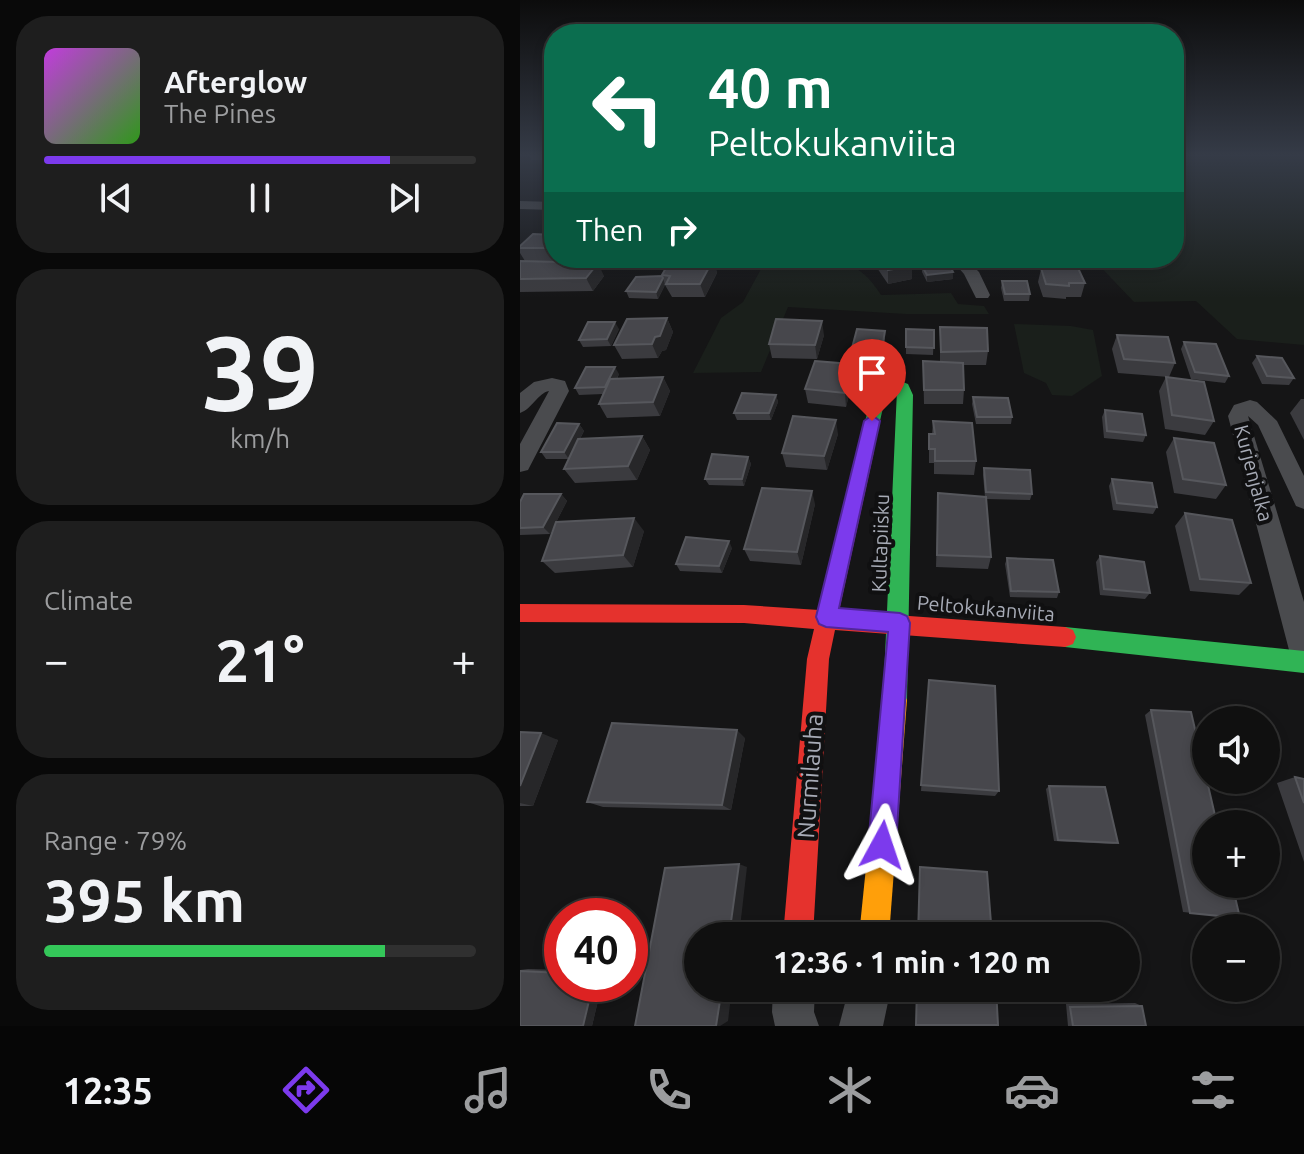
<!DOCTYPE html>
<html lang="en">
<head>
<meta charset="utf-8">
<style>
	body { margin:0; font-family:Ubuntu,sans-serif; background:#1e1e1e; color:#f1f3f6; height:100vh; display:flex; flex-direction:column; font-size:30px; white-space:nowrap }
	* { box-sizing:border-box; margin:0 }
	p { font-size:26px; color:#9c9d9f }
	.icon { flex:none; width:44px; height:44px; fill:none; stroke:currentColor; stroke-width:2; stroke-linecap:round; stroke-linejoin:round }
	.map { position:relative; flex:1; overflow:hidden }
	.details { display:flex; flex-direction:column; gap:16px; padding:16px; background:#090909; width:520px }
	.details>* { flex:none }
	.top-card { position:absolute; left:24px; top:24px; width:640px; height:244px; border-radius:32px; box-shadow:0 4px 12px #0003,0 0 0 2px #303030; background:#0b6e4f; color:#fff; overflow:hidden }
	.controls { position:absolute; left:672px; top:706px; display:grid; gap:16px }
	.controls a { display:grid; place-items:center; width:88px; height:88px; border-radius:50%; background:#101010; box-shadow:0 4px 12px #0003,0 0 0 2px #303030; font-size:40px }
	.speed { position:absolute; left:24px; top:898px; display:flex; gap:16px; font-size:40px; font-weight:700; text-align:center }
	.speed>* { display:grid; place-content:center; width:104px; height:104px; border-radius:50%; background:#101010; box-shadow:0 4px 12px #0003,0 0 0 2px #303030; line-height:1 }
	.speed .limit { border:12px solid #d22; background:#fff; color:#111 }
	.pin { position:absolute; display:grid; place-items:center; width:68px; height:68px; color:#fff; margin:-82px -34px; border-radius:50% 50% 50% 0; rotate:-45deg; box-shadow:0 0 8px #0007 }
	.pin .icon { rotate:45deg }
	.me { position:absolute; width:88px; margin:-44px; rotate:5deg; stroke-linejoin:round; filter:drop-shadow(0 0 6px #0008) }
	.turn { display:flex; align-items:center; gap:28px; height:168px; padding:0 32px; font-size:36px }
	.turn .icon { width:104px; height:104px; stroke-width:2.5 }
	.turn b { display:block; font-size:56px; line-height:68px }
	.then { display:flex; align-items:center; height:76px; padding:0 32px; background:#0003; gap:16px; font-size:30px }
	.big { font-size:60px; font-weight:600; line-height:1.1 }
	.details .tile { flex:1; display:flex; flex-direction:column; justify-content:center; gap:12px; min-width:0; padding:0 28px; border-radius:32px; background:#1e1e1e }
	.details .dial { align-items:center; gap:0 }
	.dial b { font-size:104px; line-height:1 }
	.song { display:flex; align-items:center; gap:24px }
	.cover { width:96px; height:96px; border-radius:12px; background:linear-gradient(135deg,hsl(290 70% 55%),hsl(110 70% 35%)) }
	.played { height:8px; border-radius:4px; background:linear-gradient(90deg,#7c3aed 80%,#303030 80%) }
	.keys { display:flex; justify-content:space-around; direction:ltr }
	.heat { display:flex; justify-content:space-between; align-items:center; font-size:44px; direction:ltr }
	.charge { height:12px; border-radius:6px; background:linear-gradient(90deg,#34c759 79%,#303030 0) }
	.trip { position:absolute; left:164px; top:922px; width:456px; height:80px; border-radius:40px; background:#101010; box-shadow:0 4px 12px #0003,0 0 0 2px #303030; font-weight:600; line-height:80px; text-align:center }
	.tab-bar { display:flex; height:128px; justify-content:space-around; align-items:center; background:#060606; color:#9c9d9f }
	.tab-bar .icon { width:56px; height:56px }
	.tab-bar .on { color:#7c3aed }
	.tab-bar b { font-size:36px; color:#f1f3f6 }
	main { display:flex; flex:1; min-height:0 }
	.map>svg:first-child { display:block }
	.green { fill:#1a1f1b }
	.lines { fill:none; stroke-linecap:round; stroke-linejoin:round }
	.street { fill:#4a4b4e; fill-rule:evenodd }
	.fast { fill:#30b455; fill-rule:evenodd }
	.slow { fill:#ff9f0a; fill-rule:evenodd }
	.jam { fill:#e5322d; fill-rule:evenodd }
	.wall { fill:#3b3b3f }
	.shaded-wall { fill:#272729 }
	.building { fill:#47474c; stroke:#56575c; stroke-width:2 }
	.route { fill:#7c3aed; stroke:#51269a; stroke-width:2 }
	.labels { text-anchor:middle; dominant-baseline:central; stroke-width:8; stroke-linejoin:round; paint-order:stroke }
	.street-label { font-size:20px; fill:#a7abb6; stroke:#101011 }
	.near-street-label { font-size:24px; fill:#a7abb6; stroke:#101011 }
</style>
</head>
<body>
<main>
<section class="details">
<div class="tile">
<div class="song"><i class="cover"></i><div><b>Afterglow</b><p>The Pines</p></div></div>
<div class="played"></div>
<div class="keys"><svg class="icon" aria-label="previous" viewBox="0 0 24 24"><path d="M18 5L8 12l10 7zM5 5v14"/></svg><svg class="icon" aria-label="pause" viewBox="0 0 24 24"><path d="M8 5v14M16 5v14"/></svg><svg class="icon" aria-label="next" viewBox="0 0 24 24"><path d="M6 5l10 7-10 7zM19 5v14"/></svg></div>
</div>
<div class="tile dial"><b>39</b><p>km/h</p></div>
<div class="tile"><p>Climate</p>
<div class="heat"><a>−</a><b class="big">21°</b><a>+</a></div>
</div>
<div class="tile"><p>Range · 79%</p><b class="big">395 km</b><div class="charge"></div></div>
</section>
<div class="map">
<svg width="784" height="1026" viewBox="0 0 784 1026">
	<rect width="100%" height="100%" fill="#151516"/>
	<!-- green -->
	<g class="green">
		<polygon points="654,154 784,154 784,345 717,339 676,301 614,302 572,258 654,258"/>
		<path d="M255,258C301,258 334,251 361,295L431,293L438,304L464,306L469,314H386L268,307L241,372L173,373L201,318L223,302L241,269Z"/>
		<polygon points="494,324 551,326 573,330 582,376 552,396 532,395 526,383 504,373"/>
	</g>
	<g class="lines">
		<!-- street -->
		<g class="street">
			<polygon points="0,201 34,202 34,210 0,209"/>
			<polygon points="114,258 143,258 126,266"/>
			<polygon points="430,258 445,258 459,272 470,295 468,298 456,298 444,274"/>
			<path d="M32,378L45,381L49,391L8,470L0,472V444L29,391C18,393 12,409 0,413V393L14,382Z"/>
			<polygon points="730,400 737,402 757,421 784,476 784,509 776,506 738,425 728,416 784,602 784,664 774,660 769,650 708,416 714,405"/>
			<polygon points="253,988 295,988 294,1012 299,1026 255,1026 252,1012"/>
			<polygon points="329,988 371,988 363,1026 319,1026"/>
		</g>
		<!-- fast -->
		<g class="fast">
			<polygon points="375,379 388,384 393,395 387,700 383,708 375,712 367,708 363,700 377,390 366,395 352,455 346,457 338,451 352,393"/>
			<polygon points="545,627 784,651 784,673 545,647 537,644 534,637 537,630"/>
		</g>
		<!-- slow -->
		<polygon class="slow" points="375,688 383,692 387,700 369,936 339,936 363,700 367,692"/>
		<!-- jam -->
		<polygon class="jam" points="346,445 354,451 319,611 545,627 553,630 556,637 553,644 545,647 315,630 309,659 293,936 263,936 287,659 294,629 224,623 0,622 0,604 224,605 299,610 338,451"/>
	</g>
	<!-- wall -->
	<g class="wall">
		<polygon points="0,154 34,154 34,160 11,160 9,155 0,155"/>
		<polygon points="34,235 34,258 98,258 96,262 20,262 84,276 73,291 0,292 0,261 5,261 0,253 0,246"/>
		<polygon points="152,258 220,258 219,262 194,262 197,273 185,297 152,297 145,285 138,299 109,298 106,291 142,276 152,259"/>
		<polygon points="355,258 388,258 392,279 368,284 355,265"/>
		<polygon points="470,258 498,258 497,263 474,265"/>
		<polygon points="500,258 549,258 548,264 537,266 565,283 561,297 546,297 546,299 523,297 518,282 521,269 516,270 507,268"/>
		<polygon points="402,266 433,279 407,282 402,272"/>
		<polygon points="482,281 510,294 509,301 484,301 481,288"/>
		<polygon points="147,318 153,332 146,350 142,351 138,358 102,359 94,345"/>
		<polygon points="420,327 468,351 466,365 443,365 444,390 443,404 404,404 403,361 420,362"/>
		<polygon points="99,329 91,346 63,347 59,340"/>
		<polygon points="386,329 414,330 413,355 386,354"/>
		<polygon points="304,335 297,359 252,358 249,344"/>
		<polygon points="597,335 655,363 649,377 598,373 592,349"/>
		<polygon points="365,338 362,356 333,355 332,348"/>
		<polygon points="664,342 709,376 705,383 671,379 661,349"/>
		<polygon points="737,356 774,378 769,385 742,384 732,363"/>
		<polygon points="99,374 97,379 143,377 150,391 140,416 87,418 79,404 83,394 59,395 55,388"/>
		<polygon points="646,377 694,421 685,435 645,429 639,391"/>
		<polygon points="333,379 326,407 288,403 285,389"/>
		<polygon points="256,395 258,402 251,420 217,420 214,413"/>
		<polygon points="453,397 492,417 491,424 456,424 452,404"/>
		<polygon points="781,399 784,399 784,440 770,413"/>
		<polygon points="585,410 626,435 623,442 584,438 582,417"/>
		<polygon points="413,421 456,461 454,475 414,474 414,463 409,463 409,434 412,434"/>
		<polygon points="59,424 64,431 60,439 122,436 130,450 117,480 55,483 44,469 49,459 26,459 21,452"/>
		<polygon points="318,434 307,470 266,467 262,453"/>
		<polygon points="654,438 706,485 696,499 654,493 646,452"/>
		<polygon points="228,457 231,464 224,486 189,485 185,479"/>
		<polygon points="464,468 512,494 510,500 466,499 471,557 468,569 416,567 418,493 465,497 463,475"/>
		<polygon points="592,479 637,507 633,514 593,510 589,486"/>
		<polygon points="41,494 47,501 30,534 0,535 0,502"/>
		<polygon points="295,504 281,565 230,561 224,549"/>
		<polygon points="665,513 731,583 719,595 670,591 655,526"/>
		<polygon points="124,531 113,567 35,573 22,561"/>
		<polygon points="212,548 202,573 160,571 156,564"/>
		<polygon points="580,556 630,593 625,599 580,595 576,562"/>
		<polygon points="487,558 539,592 537,598 490,597 485,564"/>
		<polygon points="409,680 479,791 475,796 401,791"/>
		<polygon points="631,710 720,918 663,912 625,715"/>
		<polygon points="0,732 38,740 13,806 0,806"/>
		<polygon points="225,738 211,810 83,807 67,802"/>
		<polygon points="775,777 784,779 784,862 757,783"/>
		<polygon points="529,786 598,843 593,844 534,841 526,789"/>
		<polygon points="8,969 42,970 42,984 82,984 72,1026 0,1026 0,970"/>
		<polygon points="615,1003 622,1006 626,1026 548,1026 546,1004"/>
	</g>
	<!-- shaded-wall -->
	<g class="shaded-wall">
		<polygon points="519,258 549,258 548,264 527,268 526,266 526,269 516,270"/>
		<polygon points="193,260 197,273 185,297 180,284"/>
		<polygon points="78,263 84,276 73,291 66,278"/>
		<polygon points="392,266 392,279 368,284 368,270"/>
		<polygon points="433,272 433,279 407,282 407,275"/>
		<polygon points="143,278 145,285 138,299 136,292"/>
		<polygon points="147,318 153,332 146,350 142,351 138,358 132,344"/>
		<polygon points="302,321 304,335 297,359 295,345"/>
		<polygon points="95,322 99,329 91,346 87,339"/>
		<polygon points="331,364 333,379 326,407 325,393"/>
		<polygon points="95,367 99,374 89,394 85,387"/>
		<polygon points="143,377 150,391 140,416 133,402"/>
		<polygon points="256,395 258,402 251,420 249,413"/>
		<polygon points="316,420 318,434 307,470 304,456"/>
		<polygon points="59,424 64,431 49,459 44,452"/>
		<polygon points="122,436 130,450 117,480 108,466"/>
		<polygon points="228,457 231,464 224,486 222,479"/>
		<polygon points="292,491 295,504 281,565 277,552"/>
		<polygon points="41,494 47,501 30,534 23,527"/>
		<polygon points="114,518 124,531 113,567 103,555"/>
		<polygon points="209,541 212,548 202,573 199,566"/>
		<polygon points="217,730 225,738 211,810 202,805"/>
		<polygon points="21,733 38,740 13,806 0,803 0,786"/>
		<polygon points="219,864 227,867 219,936 209,936"/>
		<polygon points="73,984 82,984 72,1026 63,1026"/>
		<polygon points="202,988 212,988 208,1021 200,1026 196,1026"/>
	</g>
	<!-- building -->
	<g class="building">
		<polygon points="13,234 34,235 34,248 0,248 0,246"/>
		<polygon points="359,258 388,258 392,266 368,270"/>
		<polygon points="151,259 193,260 180,284 146,284 150,276 142,275"/>
		<polygon points="0,261 78,263 66,278 0,279"/>
		<polygon points="428,263 433,272 407,275 402,266"/>
		<polygon points="526,266 558,268 565,283 549,283 549,286 526,284 521,268 527,268"/>
		<polygon points="142,276 143,278 136,292 106,291 116,277"/>
		<polygon points="482,281 507,281 510,294 485,294"/>
		<polygon points="147,318 140,336 135,337 132,344 94,345 107,319"/>
		<polygon points="256,319 302,321 295,345 249,344"/>
		<polygon points="68,322 95,322 87,339 59,340"/>
		<polygon points="420,327 467,328 468,351 421,352"/>
		<polygon points="337,329 365,331 362,349 332,348"/>
		<polygon points="386,329 414,330 414,348 386,347"/>
		<polygon points="597,335 648,337 655,363 604,359"/>
		<polygon points="664,342 696,344 709,376 675,372"/>
		<polygon points="737,356 762,358 774,378 747,376"/>
		<polygon points="295,361 331,364 325,393 285,389"/>
		<polygon points="403,361 443,363 444,390 404,390"/>
		<polygon points="66,367 95,367 85,387 55,388"/>
		<polygon points="143,377 133,402 79,404 90,379"/>
		<polygon points="646,377 684,382 694,421 652,415"/>
		<polygon points="222,393 256,395 249,413 214,413"/>
		<polygon points="453,397 488,398 492,417 457,417"/>
		<polygon points="585,410 622,414 626,435 587,431"/>
		<polygon points="273,416 316,420 304,456 262,453"/>
		<polygon points="413,421 452,423 456,461 415,461 415,449 409,449 409,434 415,434"/>
		<polygon points="37,423 59,424 44,452 21,452"/>
		<polygon points="122,436 108,466 44,469 58,439"/>
		<polygon points="654,438 694,443 706,485 663,479"/>
		<polygon points="192,454 228,457 222,479 185,479"/>
		<polygon points="464,468 510,470 512,494 466,492"/>
		<polygon points="592,479 632,483 637,507 597,503"/>
		<polygon points="242,488 292,491 277,552 224,549"/>
		<polygon points="418,493 466,497 471,557 417,555"/>
		<polygon points="4,494 41,494 23,527 0,528 0,502"/>
		<polygon points="665,513 712,520 731,583 680,579"/>
		<polygon points="114,518 103,555 22,561 36,522"/>
		<polygon points="166,537 209,541 199,566 156,564"/>
		<polygon points="580,556 624,562 630,593 584,589"/>
		<polygon points="487,558 533,560 539,592 491,591"/>
		<polygon points="409,680 475,686 479,791 401,785"/>
		<polygon points="631,710 671,712 697,824 686,824 686,884 712,884 720,918 670,913"/>
		<polygon points="92,723 217,730 202,805 67,802"/>
		<polygon points="0,732 21,733 0,786"/>
		<polygon points="775,777 784,779 784,803"/>
		<polygon points="529,786 585,787 598,843 538,840"/>
		<polygon points="219,864 209,936 178,936 178,988 202,988 196,1026 115,1026 145,868"/>
		<polygon points="400,867 467,872 472,936 398,936"/>
		<polygon points="0,971 42,973 42,984 73,984 63,1026 0,1026"/>
		<polygon points="397,988 476,988 478,1025 396,1025"/>
		<polygon points="622,1006 626,1026 553,1026 550,1007"/>
	</g>
	<!-- sky -->
	<linearGradient id="sky" x2="0" y2="1"><stop stop-color="#0c0c0c"/><stop offset="0.52" stop-color="#353b47"/><stop offset="1" stop-color="#353b47" stop-opacity="0"/></linearGradient>
	<rect width="784" height="298" fill="url(#sky)"/>
	<!-- route -->
	<polygon class="route" points="352,415 360,421 319,608 380,613 387,616 390,623 376,845 372,855 362,859 352,855 348,845 368,632 306,627 299,624 296,617 344,421"/>
	<g class="labels">
		<!-- street labels -->
		<g class="street-label">
			<text transform="translate(734 473) rotate(75)">Kurjenjalka</text>
			<text transform="translate(360 543) rotate(-88)">Kultapiisku</text>
			<text transform="translate(466 608) rotate(5)">Peltokukanviita</text>
		</g>
		<!-- near-street labels -->
		<g class="near-street-label">
			<text transform="translate(290 776) rotate(-86)">Nurmilauha</text>
		</g>
	</g>
</svg>
<div class="controls">
<a><svg class="icon" aria-label="sound" viewBox="0 0 24 24"><path d="M4 9h4l5-4v14l-5-4H4zM17 9q2 3 0 6"/></svg></a>
<a>+</a>
<a>−</a>
</div>
<div class="speed"><div class="limit">40</div></div>
<div class="pin" style="left:352px;top:421px;background:#d93025"><svg class="icon" aria-label="arrive" viewBox="0 0 24 24"><path d="M6 21V4h12l-3 4 3 4H6"/></svg></div>
<svg class="me" style="left:362px;top:845px" viewBox="-20 -20 40 40"><path d="M0-17L14 15 0 8-14 15z" fill="#7c3aed" stroke="#fff" stroke-width="4"/></svg>
<div class="trip">12:36 · 1 min · 120 m</div>
<div class="top-card">
<div class="turn"><svg class="icon" aria-label="left" viewBox="0 0 24 24"><path d="M17 20v-9H6M10 6l-5 5 5 5"/></svg><div><b>40 m</b>Peltokukanviita</div></div>
<div class="then">Then<svg class="icon" aria-label="right" viewBox="0 0 24 24"><path d="M7 20v-9h11M14 6l5 5-5 5"/></svg></div>
</div>
</div>
</main>
<nav class="tab-bar">
<b>12:35</b>
<svg class="icon on" aria-label="directions" viewBox="0 0 24 24"><path d="M12 3l9 9-9 9-9-9zM9 14v-3h6M13 9l2 2-2 2"/></svg>
<svg class="icon" aria-label="music" viewBox="0 0 24 24"><path d="M9 18V5l10-2v13"/><circle cx="6" cy="18" r="3"/><circle cx="16" cy="16" r="3"/></svg>
<svg class="icon" aria-label="phone" viewBox="0 0 24 24"><path d="M5 4h4l2 5-3 2q2 4 5 5l2-3 5 2v4C11 20 4 13 5 4z"/></svg>
<svg class="icon" aria-label="climate" viewBox="0 0 24 24"><path d="M12 3v18M4 7l16 10M4 17L20 7"/></svg>
<svg class="icon" aria-label="car" viewBox="0 0 24 24"><path d="M5 17H2v-5l4-1 3-4h7l3 4 3 1v5h-3M9 17h6M6 11h13"/><circle cx="7" cy="17" r="2"/><circle cx="17" cy="17" r="2"/></svg>
<svg class="icon" aria-label="filters" viewBox="0 0 24 24"><path d="M4 7h16M4 17h16"/><circle cx="9" cy="7" r="2"/><circle cx="15" cy="17" r="2"/></svg>
</nav>
</body>
</html>
